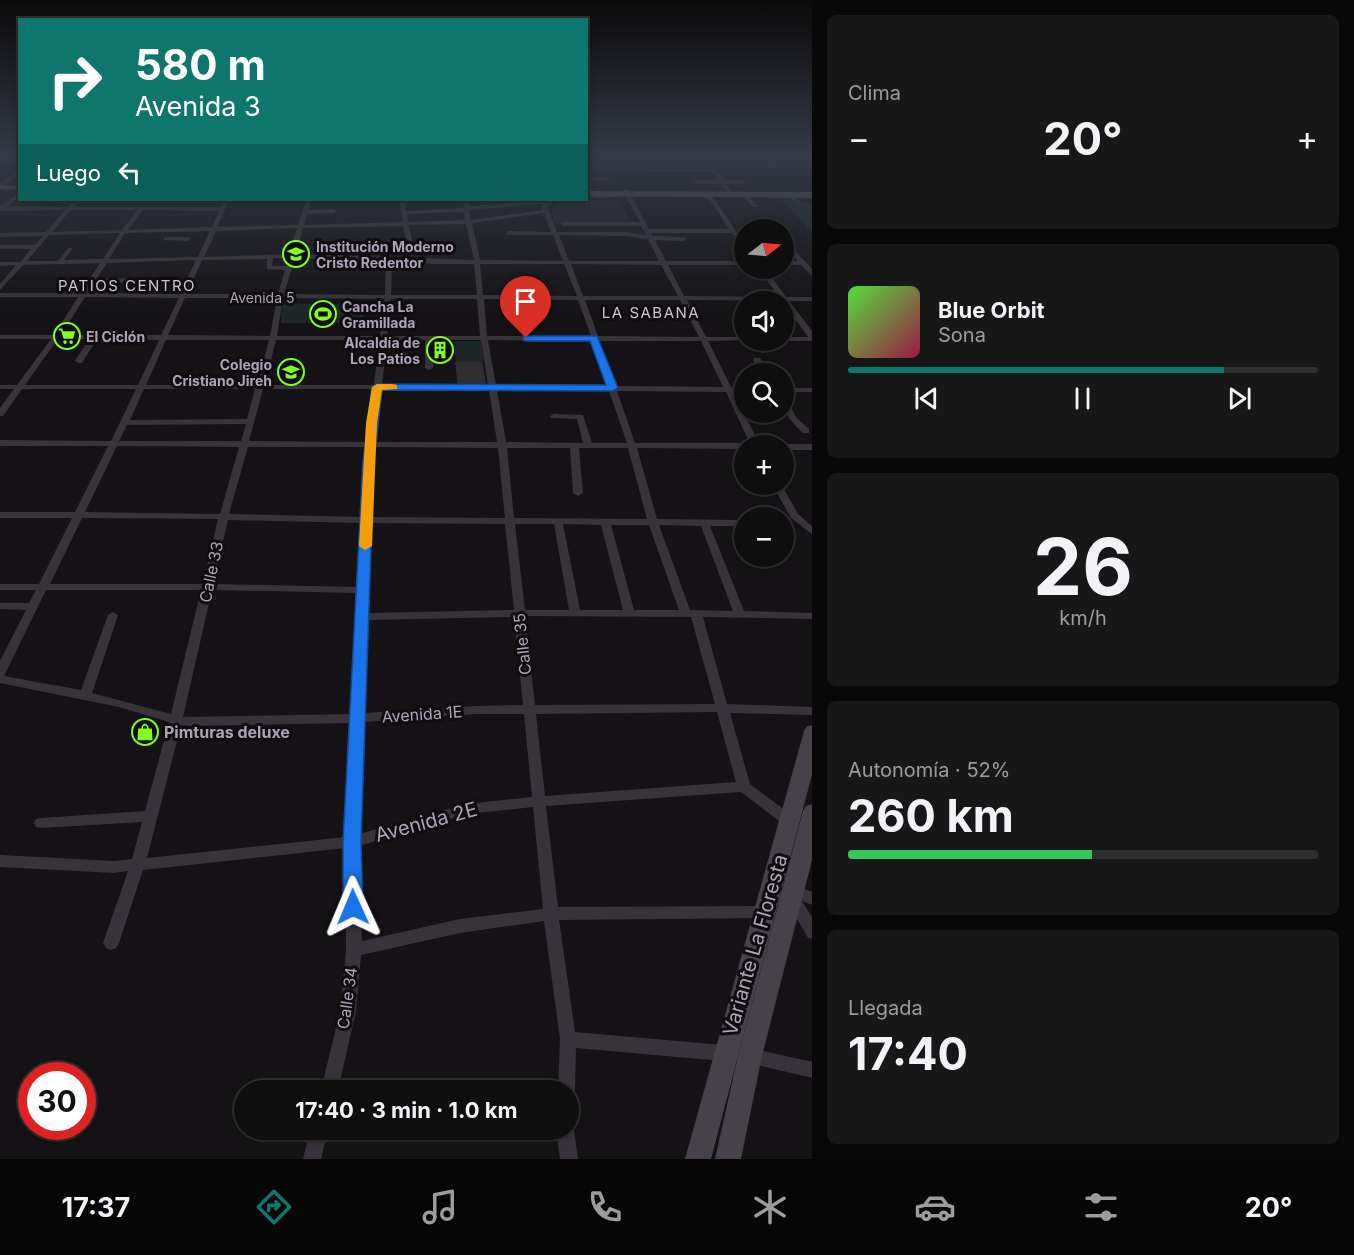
<!DOCTYPE html>
<html lang="es">
<head>
<meta charset="utf-8">
<style>
	body { margin:0; font-family:Inter,sans-serif; background:#181718; color:#f1f3f6; height:100vh; display:flex; flex-direction:column; font-size:22px; white-space:nowrap }
	* { box-sizing:border-box; margin:0 }
	p { font-size:20px; color:#9b9c9e }
	.icon { flex:none; width:33px; height:33px; fill:none; stroke:currentColor; stroke-width:2; stroke-linecap:round; stroke-linejoin:round }
	.map { position:relative; flex:1; overflow:hidden }
	.drawer { display:flex; flex-direction:column; gap:15px; padding:15px; background:#080808; width:542px }
	.drawer>* { flex:none }
	.banner { position:absolute; left:18px; top:18px; width:570px; height:183px; border-radius:0px; box-shadow:0 3px 9px #0003,0 0 0 2px #2f2e2f; background:#0f766e; color:#fff; overflow:hidden }
	.needle { width:39px; rotate:74deg }
	.tools { position:absolute; left:734px; top:219px; display:grid; gap:12px }
	.tools a { display:grid; place-items:center; width:60px; height:60px; border-radius:50%; background:#0f0e0f; box-shadow:0 3px 9px #0003,0 0 0 2px #2f2e2f; font-size:30px }
	.speed { position:absolute; left:18px; top:1062px; display:flex; gap:12px; font-size:30px; font-weight:700; text-align:center }
	.speed>* { display:grid; place-content:center; width:78px; height:78px; border-radius:50%; background:#0f0e0f; box-shadow:0 3px 9px #0003,0 0 0 2px #2f2e2f; line-height:1 }
	.speed .limit { border:9px solid #d22; background:#fff; color:#111 }
	.pin { position:absolute; display:grid; place-items:center; width:51px; height:51px; color:#fff; margin:-62px -26px; border-radius:50% 50% 50% 0; rotate:-45deg; box-shadow:0 0 6px #0007 }
	.pin .icon { rotate:45deg }
	.me { position:absolute; width:66px; margin:-33px; rotate:359deg; stroke-linejoin:round; filter:drop-shadow(0 0 4px #0008) }
	.turn { display:flex; align-items:center; gap:21px; height:126px; padding:0 18px; font-size:27px }
	.turn .icon { width:78px; height:78px; stroke-width:2.5 }
	.turn b { display:block; font-size:42px; line-height:51px }
	.then { display:flex; align-items:center; height:57px; padding:0 18px; background:#0003; gap:12px; font-size:22px }
	.big { font-size:45px; font-weight:700; line-height:1.1 }
	.drawer .widget { flex:1; display:flex; flex-direction:column; justify-content:center; gap:9px; min-width:0; padding:0 21px; border-radius:9px; background:#181718 }
	.drawer .dial { align-items:center; gap:0 }
	.dial b { font-size:78px; line-height:1 }
	.song { display:flex; align-items:center; gap:18px }
	.cover { width:72px; height:72px; border-radius:9px; background:linear-gradient(135deg,hsl(110 70% 55%),hsl(340 70% 35%)) }
	.played { height:6px; border-radius:3px; background:linear-gradient(90deg,#0f766e 80%,#2f2e2f 80%) }
	.keys { display:flex; justify-content:space-around; direction:ltr }
	.heat { display:flex; justify-content:space-between; align-items:center; font-size:33px; direction:ltr }
	.charge { height:9px; border-radius:4px; background:linear-gradient(90deg,#34c759 52%,#2f2e2f 0) }
	.trip { position:absolute; left:234px; top:1080px; width:345px; height:60px; border-radius:30px; background:#0f0e0f; box-shadow:0 3px 9px #0003,0 0 0 2px #2f2e2f; font-weight:700; line-height:60px; text-align:center }
	.menu { display:flex; height:96px; justify-content:space-around; align-items:center; background:#060606; color:#9b9c9e }
	.menu .icon { width:42px; height:42px }
	.menu .selected { color:#0f766e }
	.menu b { font-size:27px; color:#f1f3f6 }
	main { display:flex; flex:1; min-height:0 }
	.map>svg:first-child { display:block }
	.built { fill:#211e21 }
	.green { fill:#1e2727 }
	.building { fill:#302d31; stroke:#302c30; stroke-width:1.5 }
	.lines { fill:none; stroke-linecap:round; stroke-linejoin:round }
	.minor { fill:#38333a; fill-rule:evenodd }
	.secondary { fill:#47414a; fill-rule:evenodd }
	.primary { fill:#564f59; fill-rule:evenodd }
	.route { fill:#1a73e8; stroke:#114b97; stroke-width:1.5 }
	.slow { fill:#f59e0b }
	.labels { text-anchor:middle; dominant-baseline:central; stroke-width:6; stroke-linejoin:round; paint-order:stroke }
	.far-poi-label { font-size:14px; font-weight:bold; fill:#aea3b6; stroke:#0f0d0f; text-anchor:start }
	.far-street-label { font-size:14px; fill:#aea3b6; stroke:#0f0d0f }
	.far-neighbourhood-label { font-size:15px; letter-spacing:1.5px; fill:#cdc4d2; stroke:#0f0d0f }
	.street-label { font-size:16px; fill:#aea3b6; stroke:#0f0d0f }
	.poi-label { font-size:16px; font-weight:bold; fill:#aea3b6; stroke:#0f0d0f; text-anchor:start }
	.near-street-label { font-size:20px; fill:#aea3b6; stroke:#0f0d0f }
</style>
</head>
<body>
<main>
<div class="map">
<svg width="813" height="1159" viewBox="0 0 813 1159">
	<rect width="100%" height="100%" fill="#141214"/>
	<!-- built -->
	<polygon class="built" points="568,200 618,200 632,224 555,224 551,209"/>
	<!-- green -->
	<g class="green">
		<polygon points="782,199 812,203 812,232"/>
		<polygon points="282,303 364,305 363,323 281,323"/>
		<polygon points="454,341 481,341 484,361 456,361"/>
	</g>
	<!-- building -->
	<g class="building">
		<polygon points="435,342 450,342 451,360 435,361"/>
		<polygon points="456,362 482,362 485,383 458,383"/>
	</g>
	<g class="lines">
		<!-- minor -->
		<g class="minor">
			<polygon points="760,153 765,153 779,166 813,166 813,168 776,168 771,166 771,163"/>
			<rect x="0" y="160" width="20" height="2"/>
			<polygon points="601,166 627,169 710,169 718,172 724,180 742,180 745,182 742,184 726,184 732,192 729,194 721,184 696,184 693,182 696,180 719,180 714,174 710,172 627,171 601,168 586,171 586,168"/>
			<polygon points="20,169 20,173 3,186 0,186 0,183"/>
			<polygon points="586,177 606,177 609,179 606,181 586,181"/>
			<path d="M626,189L629,191L649,229H729L710,200L692,194L695,192L714,198L744,243V249L742,248L732,233H651L653,236L683,237L686,239L683,241L655,240L666,261H744V265H668L684,296L779,297L758,268H765L786,297H813V301H789L813,332V341H780L783,340V337H808L782,301L687,300L706,337H744V340H747L708,341L731,387L744,388V392H734L760,446H751L726,392L617,391L635,443H744L748,446H744V449L637,448L657,519L744,520V526H710L744,611L813,613V619L703,617L727,704L813,707V715L730,713L750,784L797,819L799,823L797,827L792,828L787,827L741,792L546,806L558,907L766,906L771,907L773,912L771,917L766,918L559,920L575,1032L723,1045L729,1047L731,1053L729,1059L723,1061L576,1048L575,1090L572,1096L568,1098V1090H558L560,1039L544,921L460,933L361,955L356,1011L338,1090H321L340,1011L346,950L345,848L143,870L119,943L116,948L111,950L106,948L103,943L128,871L114,873L0,867V855L114,861L132,859L142,822L41,828L36,827L34,823L36,819L41,818L145,811L169,722L119,707L0,683V661L26,610L0,609V603H29L36,590H0V584H39L72,518H0V512H75L108,446H0V440L111,441L136,389H22L3,416H0V408L14,389H0V385H17L51,339H0V335H54L78,297H0V293H81L100,263L23,265L0,290V284L16,265L0,266V262H20L31,249H0V245H34L43,236L0,237V233L46,232L65,210L2,211L0,210V206L20,192V196L8,206L68,207L75,200H79L74,207H221L225,200H229L217,227L298,225L306,200H311L308,210L334,209L337,211L334,213L307,214L304,225L403,222L399,200H404L406,211L463,208L465,200H470L469,206L550,200L553,202L547,206L557,232H623L646,235L641,226H563L560,224L563,222H640L623,191ZM543,204L541,206L543,210L471,220L469,210ZM71,210H137L122,230L52,232ZM143,210L219,211L212,227L128,230ZM464,212L465,220L408,222L407,214ZM544,213L551,232L509,231L506,233L509,235H553L563,261L480,260L472,223ZM466,224L474,260L296,254L303,228L403,226L406,240L409,242L412,240L409,225ZM297,228L289,254L204,257L216,231ZM210,231L198,257L109,259L125,233ZM120,233L103,259L64,260L72,249L69,247L58,261H27L49,235ZM559,235L623,236L648,239L659,261H569ZM273,258H288L286,266H272ZM295,258L386,261L385,295L284,294ZM267,259V269L285,270L278,294H187L202,260ZM196,260L180,294L87,293L95,282L141,283L144,281L141,279L97,278L107,263ZM392,261L433,264H474L477,295H391ZM480,264H564L577,296L483,295ZM571,264L661,265L678,296H583ZM85,297L179,298L161,335H61ZM185,298H277L270,336L168,335ZM283,298L384,299L380,336H277ZM391,299H477L480,336H387ZM484,299L578,300L591,336H487ZM585,300H680L699,337L598,336ZM58,339H89L75,361L79,363H82L97,339L159,340L138,385H25ZM166,340H269L257,385H146ZM276,340H379L374,385H265ZM387,340H425V368L429,370L433,368V340H481L488,385H382ZM488,340L592,341L607,386L496,385ZM599,341H701L723,387L615,386ZM144,389H255L247,419L130,420ZM263,389H373L367,442L249,441ZM381,389L489,390L497,442H376ZM497,390L609,391L627,443H592L583,415L554,414L550,416L551,418L577,419L583,443L506,442ZM246,424L241,441H119L127,425ZM117,446L239,447L220,514L85,512ZM248,447H366L362,517L229,514ZM375,447L498,448L505,518L371,517ZM507,448H570L573,493L578,496L583,493L579,448H628L647,519L514,518ZM82,518L218,519L203,584H50ZM228,520L361,523L358,587L213,584ZM371,523L505,524L514,610L368,613ZM515,524H554L569,610H525ZM563,524L601,525L623,610H580ZM611,525H649L679,610H634ZM659,525L701,526L733,611L690,610ZM46,590H201L171,714L92,693L118,615L113,612L108,615L81,690L4,676ZM212,590L358,593L352,714L183,717ZM525,616L691,617L715,704L535,705ZM514,617L523,705L477,706L364,713L367,620ZM717,712L736,782L545,796L536,714ZM477,714H524L532,797L467,804L359,834L364,722ZM351,723L345,837L147,858L181,725L191,726ZM533,807L543,909L460,919L362,941L359,846L467,814Z"/>
			<polygon points="742,193 746,193 757,205 757,207 753,207 742,195"/>
			<polygon points="786,193 790,193 801,202 801,204 797,204 786,195"/>
			<polygon points="616,194 618,197 586,199 586,195"/>
			<polygon points="423,200 428,200 429,201 426,203"/>
			<polygon points="166,237 188,237 191,239 188,241 164,240 164,238"/>
			<polygon points="783,238 813,270 813,277 801,265 783,265 783,261 798,261 783,244"/>
			<polygon points="754,358 760,358 770,374 762,374 753,360"/>
			<rect x="783" y="388" width="30" height="4"/>
			<path d="M783,398H786L796,417L809,429V433H803C792,422 783,414 783,398Z"/>
			<polygon points="783,444 813,444 813,450 783,450 783,446 780,446"/>
			<polygon points="772,484 781,484 798,514 813,527 813,535 791,518"/>
			<polygon points="794,886 813,892 813,905 802,901 813,919 813,939 808,938 785,898 789,888"/>
			<polygon points="750,1048 813,1062 813,1078 744,1062 742,1056 744,1050"/>
			<polygon points="568,1122 571,1124 574,1130 578,1159 560,1159 556,1130 568,1130"/>
			<polygon points="310,1130 328,1130 321,1159 303,1159"/>
		</g>
		<!-- secondary -->
		<g class="secondary">
			<polygon points="813,725 813,771 711,1159 685,1159 804,731 807,726"/>
			<polygon points="813,804 813,856 762,1056 741,1159 715,1159 738,1056 803,811 806,806"/>
		</g>
		<!-- primary -->
		<g class="primary">
			<polygon points="0,185 20,186 20,190 0,189"/>
			<polygon points="586,191 813,192 813,198 586,196"/>
		</g>
	</g>
	<!-- sky -->
	<linearGradient id="sky" x2="0" y2="1"><stop stop-color="#0b0a0b"/><stop offset="0.49" stop-color="#343945"/><stop offset="1" stop-color="#343945" stop-opacity="0"/></linearGradient>
	<rect width="813" height="315" fill="url(#sky)"/>
	<!-- route -->
	<polygon class="route" points="523,336 597,336 618,388 612,391 382,390 374,461 361,842 363,907 360,913 353,915 346,913 343,907 343,842 363,461 372,387 377,384 606,385 590,341 526,341 523,340"/>
	<!-- slow -->
	<polygon class="slow" points="393,384 397,385 397,389 382,390 377,423 372,546 365,550 359,546 366,423 372,387 377,384"/>
	<!-- icons -->
	<defs>
		<symbol id="school-ring" viewBox="-11 -11 22 22"><circle r="9.5" fill="#0f0d0f" stroke="#81fe21" stroke-width="1.5"/><path d="M0-5L7-2L0 1L-7-2ZM-4 1L0 2.5L4 1V4Q0 6-4 4Z" fill="#81fe21"/></symbol>
		<symbol id="stadium-ring" viewBox="-11 -11 22 22"><circle r="9.5" fill="#0f0d0f" stroke="#81fe21" stroke-width="1.5"/><path d="M0-5a6.5 5 0 1 0 0 10a6.5 5 0 1 0 0-10ZM-3.5-1.8h7v3.6h-7Z" fill="#81fe21"/></symbol>
		<symbol id="supermarket-ring" viewBox="-11 -11 22 22"><circle r="9.5" fill="#0f0d0f" stroke="#81fe21" stroke-width="1.5"/><path d="M-6-5.5h2.5l.6 2H6L4.5 2H-2.5L-4.4-4H-6ZM-1.5 3.2a1.3 1.3 0 1 0 .1 0ZM3 3.2a1.3 1.3 0 1 0 .1 0Z" fill="#81fe21"/></symbol>
		<symbol id="building-ring" viewBox="-11 -11 22 22"><circle r="9.5" fill="#0f0d0f" stroke="#81fe21" stroke-width="1.5"/><path d="M-4-6H4V6H1V3H-1V6H-4ZM-2.5-4.3h1.7v1.8h-1.7ZM.8-4.3h1.7v1.8H.8ZM-2.5-1h1.7V.8h-1.7ZM.8-1h1.7V.8H.8Z" fill="#81fe21"/></symbol>
		<symbol id="shop-ring" viewBox="-11 -11 22 22"><circle r="9.5" fill="#0f0d0f" stroke="#81fe21" stroke-width="1.5"/><path d="M-5-2.5h2.3a2.7 3.5 0 0 1 5.4 0H5L5.5 6h-11ZM-1.5-2.5h3a1.5 2.3 0 0 0-3 0Z" fill="#81fe21"/></symbol>
	</defs>
	<g fill-rule="evenodd">
		<use href="#school-ring" x="281" y="239" width="30" height="30"/>
		<use href="#stadium-ring" x="308" y="299" width="30" height="30"/>
		<use href="#supermarket-ring" x="52" y="321" width="30" height="30"/>
		<use href="#building-ring" x="425" y="335" width="30" height="30"/>
		<use href="#school-ring" x="276" y="357" width="30" height="30"/>
		<use href="#shop-ring" x="130" y="717" width="30" height="30"/>
	</g>
	<g class="labels">
		<!-- far-poi labels -->
		<g class="far-poi-label">
			<text x="316" y="246">Institución Moderno<tspan x="316" dy="16">Cristo Redentor</tspan></text>
			<text x="342" y="306">Cancha La<tspan x="342" dy="16">Gramillada</tspan></text>
			<text x="86" y="336">El Ciclón</text>
			<text x="420" y="342" text-anchor="end">Alcaldía de<tspan x="420" dy="16">Los Patios</tspan></text>
			<text x="272" y="364" text-anchor="end">Colegio<tspan x="272" dy="16">Cristiano Jireh</tspan></text>
		</g>
		<!-- far-street labels -->
		<g class="far-street-label">
			<text x="262" y="297">Avenida 5</text>
		</g>
		<!-- far-neighbourhood labels -->
		<g class="far-neighbourhood-label">
			<text x="127" y="285">PATIOS CENTRO</text>
			<text x="651" y="312">LA SABANA</text>
		</g>
		<!-- street labels -->
		<g class="street-label">
			<text transform="translate(211 572) rotate(-78)">Calle 33</text>
			<text transform="translate(522 644) rotate(-96)">Calle 35</text>
			<text transform="translate(422 714) rotate(-4)">Avenida 1E</text>
			<text transform="translate(347 998) rotate(-82)">Calle 34</text>
		</g>
		<!-- poi labels -->
		<g class="poi-label">
			<text x="164" y="732">Pimturas deluxe</text>
		</g>
		<!-- near-street labels -->
		<g class="near-street-label">
			<text transform="translate(426 822) rotate(-15)">Avenida 2E</text>
			<text transform="translate(755 945) rotate(-74)">Variante La Floresta</text>
		</g>
	</g>
</svg>
<div class="tools">
<a><svg class="needle" viewBox="-14 -14 28 28"><path d="M0-13l5 13h-10z" fill="#e53935"/><path d="M0 13l5-13h-10z" fill="#9b9c9e"/></svg></a>
<a><svg class="icon" aria-label="sound" viewBox="0 0 24 24"><path d="M4 9h4l5-4v14l-5-4H4zM17 9q2 3 0 6"/></svg></a>
<a><svg class="icon" aria-label="search" viewBox="0 0 24 24"><circle cx="10" cy="10" r="6"/><path d="M15 15l6 6"/></svg></a>
<a>+</a>
<a>−</a>
</div>
<div class="speed"><div class="limit">30</div></div>
<div class="pin" style="left:526px;top:338px;background:#d93025"><svg class="icon" aria-label="arrive" viewBox="0 0 24 24"><path d="M6 21V4h12l-3 4 3 4H6"/></svg></div>
<svg class="me" style="left:353px;top:907px" viewBox="-20 -20 40 40"><path d="M0-17L14 15 0 8-14 15z" fill="#1a73e8" stroke="#fff" stroke-width="4"/></svg>
<div class="trip">17:40 · 3 min · 1.0 km</div>
<div class="banner">
<div class="turn"><svg class="icon" aria-label="right" viewBox="0 0 24 24"><path d="M7 20v-9h11M14 6l5 5-5 5"/></svg><div><b>580 m</b>Avenida 3</div></div>
<div class="then">Luego<svg class="icon" aria-label="left" viewBox="0 0 24 24"><path d="M17 20v-9H6M10 6l-5 5 5 5"/></svg></div>
</div>
</div>
<section class="drawer">
<div class="widget"><p>Clima</p>
<div class="heat"><a>−</a><b class="big">20°</b><a>+</a></div>
</div>
<div class="widget">
<div class="song"><i class="cover"></i><div><b>Blue Orbit</b><p>Sona</p></div></div>
<div class="played"></div>
<div class="keys"><svg class="icon" aria-label="previous" viewBox="0 0 24 24"><path d="M18 5L8 12l10 7zM5 5v14"/></svg><svg class="icon" aria-label="pause" viewBox="0 0 24 24"><path d="M8 5v14M16 5v14"/></svg><svg class="icon" aria-label="next" viewBox="0 0 24 24"><path d="M6 5l10 7-10 7zM19 5v14"/></svg></div>
</div>
<div class="widget dial"><b>26</b><p>km/h</p></div>
<div class="widget"><p>Autonomía · 52%</p><b class="big">260 km</b><div class="charge"></div></div>
<div class="widget"><p>Llegada</p><b class="big">17:40</b></div>
</section>
</main>
<nav class="menu">
<b>17:37</b>
<svg class="icon selected" aria-label="directions" viewBox="0 0 24 24"><path d="M12 3l9 9-9 9-9-9zM9 14v-3h6M13 9l2 2-2 2"/></svg>
<svg class="icon" aria-label="music" viewBox="0 0 24 24"><path d="M9 18V5l10-2v13"/><circle cx="6" cy="18" r="3"/><circle cx="16" cy="16" r="3"/></svg>
<svg class="icon" aria-label="phone" viewBox="0 0 24 24"><path d="M5 4h4l2 5-3 2q2 4 5 5l2-3 5 2v4C11 20 4 13 5 4z"/></svg>
<svg class="icon" aria-label="climate" viewBox="0 0 24 24"><path d="M12 3v18M4 7l16 10M4 17L20 7"/></svg>
<svg class="icon" aria-label="car" viewBox="0 0 24 24"><path d="M5 17H2v-5l4-1 3-4h7l3 4 3 1v5h-3M9 17h6M6 11h13"/><circle cx="7" cy="17" r="2"/><circle cx="17" cy="17" r="2"/></svg>
<svg class="icon" aria-label="filters" viewBox="0 0 24 24"><path d="M4 7h16M4 17h16"/><circle cx="9" cy="7" r="2"/><circle cx="15" cy="17" r="2"/></svg>
<b>20°</b>
</nav>
</body>
</html>
